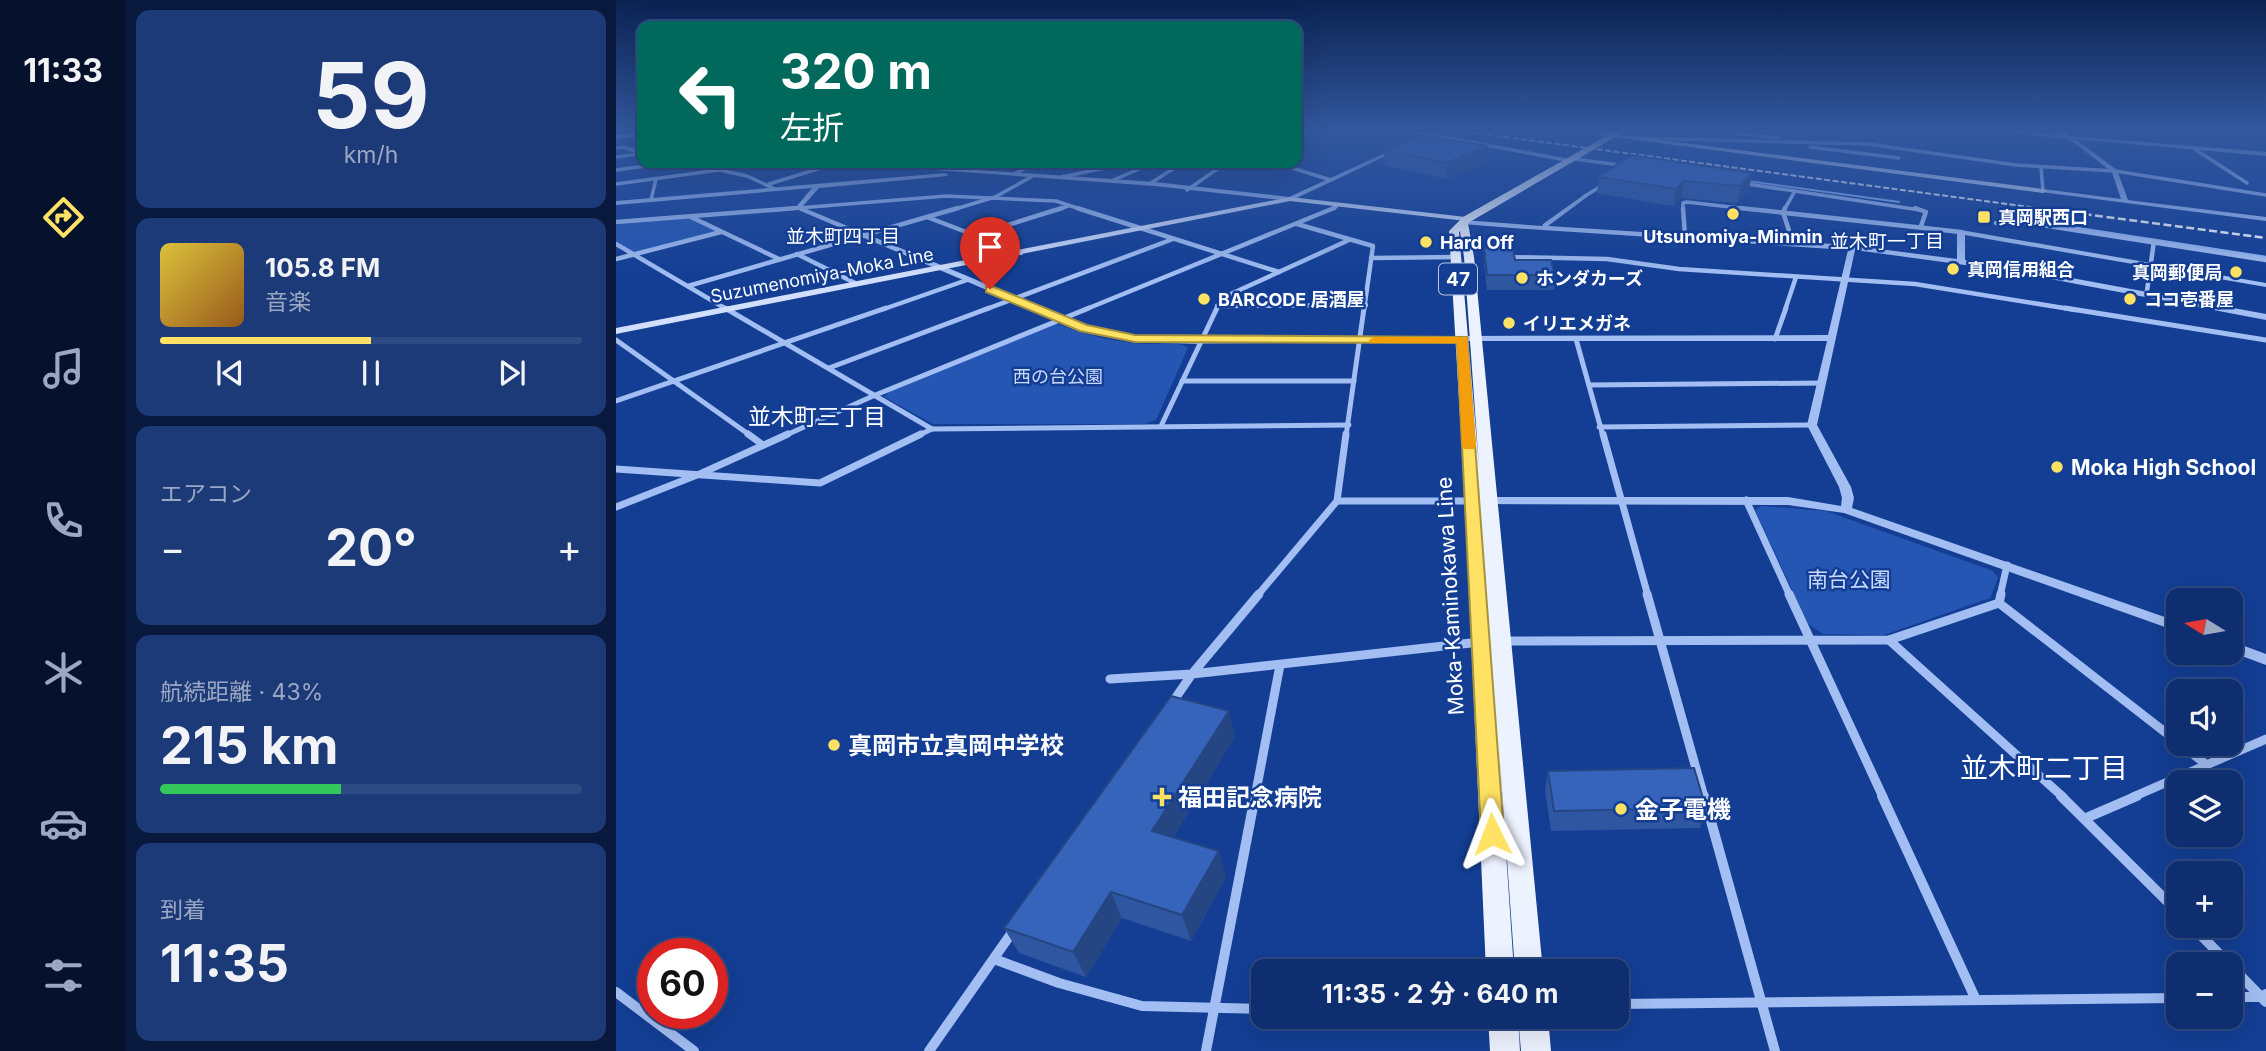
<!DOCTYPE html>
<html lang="ja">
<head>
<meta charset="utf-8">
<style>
	body { margin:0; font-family:Inter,"Noto Sans JP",sans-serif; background:#1c3a77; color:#f1f3f6; height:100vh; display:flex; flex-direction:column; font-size:26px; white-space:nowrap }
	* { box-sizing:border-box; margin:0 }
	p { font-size:23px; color:#9ba8c3 }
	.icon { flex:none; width:38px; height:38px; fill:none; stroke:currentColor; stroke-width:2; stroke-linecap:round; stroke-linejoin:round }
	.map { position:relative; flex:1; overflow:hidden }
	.panel { display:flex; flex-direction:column; gap:10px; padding:10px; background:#08193d; width:490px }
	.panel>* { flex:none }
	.top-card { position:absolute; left:21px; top:21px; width:665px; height:147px; border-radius:14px; box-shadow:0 7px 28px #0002,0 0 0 2px #2e4a82; background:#00695c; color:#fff; overflow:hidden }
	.needle { width:46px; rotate:281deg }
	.controls { position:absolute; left:1550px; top:588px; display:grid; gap:14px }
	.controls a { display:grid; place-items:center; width:77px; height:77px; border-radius:14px; background:#0e2e6f; box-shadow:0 7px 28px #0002,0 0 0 2px #2e4a82; font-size:35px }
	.speed { position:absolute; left:21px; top:938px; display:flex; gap:14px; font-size:35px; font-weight:700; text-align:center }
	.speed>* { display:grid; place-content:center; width:91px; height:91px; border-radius:50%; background:#0e2e6f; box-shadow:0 7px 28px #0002,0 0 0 2px #2e4a82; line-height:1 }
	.speed .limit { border:10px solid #d22; background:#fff; color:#111 }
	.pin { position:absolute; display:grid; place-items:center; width:60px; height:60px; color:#fff; margin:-72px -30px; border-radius:50% 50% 50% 0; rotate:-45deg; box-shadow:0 0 7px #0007 }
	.pin .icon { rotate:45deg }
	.me { position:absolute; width:77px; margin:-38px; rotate:357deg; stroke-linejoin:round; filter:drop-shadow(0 0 5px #0008) }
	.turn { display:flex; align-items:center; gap:24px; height:147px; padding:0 28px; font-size:32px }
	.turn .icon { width:91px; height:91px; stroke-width:2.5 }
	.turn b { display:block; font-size:49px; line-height:60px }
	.big { font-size:52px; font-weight:700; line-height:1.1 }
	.panel .widget { flex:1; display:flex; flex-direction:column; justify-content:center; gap:10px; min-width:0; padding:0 24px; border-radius:14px; background:#1c3a77 }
	.panel .dial { align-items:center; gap:0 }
	.dial b { font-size:91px; line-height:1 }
	.song { display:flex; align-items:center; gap:21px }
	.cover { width:84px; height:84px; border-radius:10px; background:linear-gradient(135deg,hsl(50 70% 55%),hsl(30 70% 35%)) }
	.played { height:7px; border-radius:4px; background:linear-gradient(90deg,#ffe263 50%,#2e4a82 50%) }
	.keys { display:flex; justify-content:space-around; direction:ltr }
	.heat { display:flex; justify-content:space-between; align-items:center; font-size:38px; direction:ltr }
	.charge { height:10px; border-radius:5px; background:linear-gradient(90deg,#34c759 43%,#2e4a82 0) }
	.trip { position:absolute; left:635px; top:959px; width:378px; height:70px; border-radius:14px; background:#0e2e6f; box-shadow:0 7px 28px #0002,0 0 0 2px #2e4a82; font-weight:700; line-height:70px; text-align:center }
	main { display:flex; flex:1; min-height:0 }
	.dock { display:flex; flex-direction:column; width:126px; justify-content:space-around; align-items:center; background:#06122c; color:#9ba8c3 }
	.dock .icon { width:49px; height:49px }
	.dock .selected { color:#ffe263 }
	.dock b { font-size:32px; color:#f1f3f6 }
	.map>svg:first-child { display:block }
	.green { fill:#2556b3 }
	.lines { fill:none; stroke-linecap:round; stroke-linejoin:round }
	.stream-far1 { stroke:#93b7f5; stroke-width:2 }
	.stream { stroke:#93b7f5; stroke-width:2.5 }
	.minor-far5 { stroke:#a2bef2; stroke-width:3.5 }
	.minor-far4 { stroke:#a2bef2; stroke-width:4.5 }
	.minor-far3 { stroke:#a2bef2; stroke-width:5 }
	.minor-far2 { stroke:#a2bef2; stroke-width:7 }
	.minor-far1 { stroke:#a2bef2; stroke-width:9 }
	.minor { stroke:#a2bef2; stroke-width:10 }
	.tertiary { fill:#a2bef2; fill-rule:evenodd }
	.secondary { fill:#d1dffc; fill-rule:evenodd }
	.primary { fill:#edf2ff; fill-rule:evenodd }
	.rail-far1 { stroke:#fff; stroke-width:2; stroke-dasharray:6 2.5; stroke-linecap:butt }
	.rail { stroke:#fff; stroke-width:2.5; stroke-dasharray:8 3.5; stroke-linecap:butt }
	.wall { fill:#2f56a1 }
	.shaded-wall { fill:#264683 }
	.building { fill:#3764bb; stroke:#264683; stroke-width:2 }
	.route { fill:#ffe263; stroke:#a69340; stroke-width:2 }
	.slow { fill:#f59e0b }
	.poi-dot { fill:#ffe263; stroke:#133e94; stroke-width:2.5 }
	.labels { text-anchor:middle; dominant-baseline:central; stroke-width:5; stroke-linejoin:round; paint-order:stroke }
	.far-poi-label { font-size:18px; font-weight:bold; fill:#fff; stroke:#133e94; text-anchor:start }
	.far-street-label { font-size:18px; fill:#fff; stroke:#133e94 }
	.far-park-label { font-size:18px; fill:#c9dbfd; stroke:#133e94 }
	.far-neighbourhood-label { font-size:19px; fill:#fff; stroke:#133e94 }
	.shield { fill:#133e94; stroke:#b8c5df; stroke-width:2 }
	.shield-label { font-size:19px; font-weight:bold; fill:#fff }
	.poi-label { font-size:21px; font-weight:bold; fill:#fff; stroke:#133e94; text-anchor:start }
	.park-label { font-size:21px; fill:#c9dbfd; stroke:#133e94 }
	.street-label { font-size:21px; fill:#fff; stroke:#133e94 }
	.neighbourhood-label { font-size:23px; fill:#fff; stroke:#133e94 }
	.near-poi-label { font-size:24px; font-weight:bold; fill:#fff; stroke:#133e94; text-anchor:start }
	.near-neighbourhood-label { font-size:28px; fill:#fff; stroke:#133e94 }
</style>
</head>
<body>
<main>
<nav class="dock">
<b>11:33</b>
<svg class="icon selected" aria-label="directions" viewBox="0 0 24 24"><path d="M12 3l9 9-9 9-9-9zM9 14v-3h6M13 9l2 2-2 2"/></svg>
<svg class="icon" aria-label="music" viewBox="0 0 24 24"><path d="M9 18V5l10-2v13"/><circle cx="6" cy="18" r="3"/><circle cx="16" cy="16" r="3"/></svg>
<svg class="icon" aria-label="phone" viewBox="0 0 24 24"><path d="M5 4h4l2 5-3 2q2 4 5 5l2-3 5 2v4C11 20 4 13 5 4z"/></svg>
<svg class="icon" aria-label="climate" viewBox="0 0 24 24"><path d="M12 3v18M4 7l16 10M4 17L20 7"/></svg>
<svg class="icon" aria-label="car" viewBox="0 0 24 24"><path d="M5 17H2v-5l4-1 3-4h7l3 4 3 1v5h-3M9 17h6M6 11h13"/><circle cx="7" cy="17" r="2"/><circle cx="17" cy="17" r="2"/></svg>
<svg class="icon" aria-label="filters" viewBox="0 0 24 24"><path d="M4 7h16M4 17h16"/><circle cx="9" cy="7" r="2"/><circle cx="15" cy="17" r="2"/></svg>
</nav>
<section class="panel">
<div class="widget dial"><b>59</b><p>km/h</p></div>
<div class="widget">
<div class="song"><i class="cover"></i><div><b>105.8 FM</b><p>音楽</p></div></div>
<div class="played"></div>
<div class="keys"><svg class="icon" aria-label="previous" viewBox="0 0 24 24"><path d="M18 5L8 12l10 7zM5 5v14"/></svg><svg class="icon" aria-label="pause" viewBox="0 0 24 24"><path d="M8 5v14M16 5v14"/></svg><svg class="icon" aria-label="next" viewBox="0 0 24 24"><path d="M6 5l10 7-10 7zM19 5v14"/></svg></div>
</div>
<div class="widget"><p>エアコン</p>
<div class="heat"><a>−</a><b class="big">20°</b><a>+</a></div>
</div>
<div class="widget"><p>航続距離 · 43%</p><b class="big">215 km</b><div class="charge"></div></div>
<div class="widget"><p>到着</p><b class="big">11:35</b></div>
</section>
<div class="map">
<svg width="1650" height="1051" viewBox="0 0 1650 1051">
	<rect width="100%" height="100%" fill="#133e94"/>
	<!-- green -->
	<g class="green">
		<polygon points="74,217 105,232 17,255 0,244 0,222"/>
		<path d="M438,323C467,334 498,342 529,344C544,345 560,340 572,348L540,420L528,424H317L268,397L273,392Z"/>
		<polygon points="1145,506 1210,511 1377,571 1382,578 1374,598 1268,635 1207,634 1192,624 1139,510"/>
	</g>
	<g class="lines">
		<!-- stream-far1 -->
		<polyline class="stream-far1" points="1132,181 1283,202"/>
		<!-- stream -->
		<polyline class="stream" points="1409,220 1650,257"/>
		<!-- minor-far5 -->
		<g class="minor-far5">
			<polyline points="785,129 955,161"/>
			<polyline points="963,129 999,136"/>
			<polyline points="1082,129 1163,138"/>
			<polyline points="1366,129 1452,137"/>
			<polyline points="681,132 689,129"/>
			<polyline points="1021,138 1252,144 1400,165 1499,171 1650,195"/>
			<polyline points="1194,147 1283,158"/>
			<polyline points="0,148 7,147 26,153"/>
			<polyline points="1577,148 1631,183"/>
			<polyline points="0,157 24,154"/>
			<polyline points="959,159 1011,166"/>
			<polyline points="71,163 131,176 159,189"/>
			<polyline points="660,163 715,180"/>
			<polyline points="1425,167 1427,191"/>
			<polyline points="0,170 52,163"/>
			<polyline points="398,174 419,163"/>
			<polyline points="446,177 512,163"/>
			<polyline points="495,181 537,163"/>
			<polyline points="535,183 566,163"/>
			<polyline points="1125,183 1304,210"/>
			<polyline points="0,184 103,170"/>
			<polyline points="153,184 221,163"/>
			<polyline points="571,190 610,163"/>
			<polyline points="969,196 987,185"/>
			<polyline points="35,200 40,179"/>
			<polyline points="158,210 330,196 440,201 467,210"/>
			<polyline points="336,210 379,197 415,177"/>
			<polyline points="441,210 452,206"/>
			<polyline points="714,210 720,207"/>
			<polyline points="1067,210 1067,203 1071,202 1140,210"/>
			<polyline points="1168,210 1179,191"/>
		</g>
		<!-- minor-far4 -->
		<g class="minor-far4">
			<polyline points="461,208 663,272"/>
			<polyline points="1067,208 1069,236"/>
			<polyline points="1124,208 1345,232"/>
			<polyline points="1169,208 1167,212 1177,243"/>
			<polyline points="1299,208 1310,212 1305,226"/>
			<polyline points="75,217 163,259"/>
			<polyline points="311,217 405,253"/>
			<polyline points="0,222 180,208"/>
			<polyline points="1380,223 1394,220 1650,260"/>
			<polyline points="681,224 757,246 748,310"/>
			<polyline points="360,235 446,208"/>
			<polyline points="0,244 112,310"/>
			<polyline points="181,254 241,284"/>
			<polyline points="890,257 991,259 1063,269 1299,284 1460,310"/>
			<polyline points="755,258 840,257"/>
			<polyline points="0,259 105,232"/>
			<polyline points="72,286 342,208"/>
			<polyline points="1531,291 1538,241"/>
			<polyline points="601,306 750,305"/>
			<polyline points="265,310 351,280"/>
			<polyline points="368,310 557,239"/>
			<polyline points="468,310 718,208"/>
			<polyline points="600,310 606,298 733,240"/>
			<polyline points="1169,310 1180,277"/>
		</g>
		<!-- minor-far3 -->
		<g class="minor-far3">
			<polyline points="109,308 316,429"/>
			<polyline points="1449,308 1650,340"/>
			<polyline points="960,339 987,436"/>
			<polyline points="1159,339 1170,308"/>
			<polyline points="0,340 135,436"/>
			<polyline points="585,341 846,339"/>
			<polyline points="213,368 373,308"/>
			<polyline points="566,381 738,381"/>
			<polyline points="973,385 1206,383"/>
			<polyline points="0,401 270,308"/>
			<polyline points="545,426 601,308"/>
			<polyline points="983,427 1196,425"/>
			<polyline points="168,436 257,396 473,308"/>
			<polyline points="301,436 316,429 733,425"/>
			<polyline points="730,436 748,308"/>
		</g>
		<!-- minor-far2 -->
		<g class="minor-far2">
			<polyline points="132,434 147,445"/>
			<polyline points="987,434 1032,596"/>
			<polyline points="0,469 204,483 305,434"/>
			<polyline points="1130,500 1174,596"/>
			<polyline points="721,501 857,501"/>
			<polyline points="0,507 86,473 172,434"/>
			<polyline points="641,596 721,501 730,434"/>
			<polyline points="1384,596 1391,565"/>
		</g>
		<!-- minor-far1 -->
		<g class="minor-far1">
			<polyline points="1031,594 1088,797"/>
			<polyline points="1173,594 1267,797"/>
			<polyline points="1383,603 1563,743"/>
			<polyline points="1273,640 1447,797"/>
			<polyline points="886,641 1273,640 1383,603 1385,594"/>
			<polyline points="494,679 576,674 643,594"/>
			<polyline points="556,703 576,674 864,642"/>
			<polyline points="1564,744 1591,765"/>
			<polyline points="639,797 664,665"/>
			<polyline points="1517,797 1650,739"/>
		</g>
		<!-- minor -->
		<g class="minor">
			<polyline points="1088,796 1159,1051"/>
			<polyline points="1266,796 1360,1000"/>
			<polyline points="1445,796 1563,913"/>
			<polyline points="1470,818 1521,796"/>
			<polyline points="1576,926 1613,964"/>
			<polyline points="378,959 443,983 526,1006 648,1009"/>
			<polyline points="1615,966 1650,1002"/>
			<polyline points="0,992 78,1051"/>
			<polyline points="1615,997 1645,997 1650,994"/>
			<polyline points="1001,1004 1563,998"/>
			<polyline points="313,1051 397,931"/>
			<polyline points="590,1051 639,796"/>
		</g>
		<!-- tertiary -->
		<g class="tertiary">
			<polygon points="1440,129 1446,129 1454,136 1650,152 1650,156 1459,139 1501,170 1512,200 1650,217 1650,221 1425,192 1424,191 1427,189 1505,199 1496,172"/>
			<polygon points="780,148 785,149 674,201 539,186 248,165 245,168 204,163 260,163 539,182 673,197"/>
			<polygon points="330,173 332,176 203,188 186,207 471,326 519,336 585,338 590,341 585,344 519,342 465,330 180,209 180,207 196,188 0,205 0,201"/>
			<polygon points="969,194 972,196 971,197 932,226 1233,245 1237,242 1240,242 1240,246 1341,259 1341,232 1345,230 1650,283 1650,287 1349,235 1349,260 1445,276 1650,314 1650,320 1393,271 1239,250 1201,425 1235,487 1238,498 1236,508 1563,622 1563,632 1228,513 1172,505 862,504 860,501 862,498 866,497 1172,497 1225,506 1226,498 1223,487 1191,425 1211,341 844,341 844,337 847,336 1212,335 1232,250 896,228 847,224 844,222 847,220 926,226 927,224"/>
			<polygon points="1615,641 1650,654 1650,665 1615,652"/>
		</g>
		<!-- secondary -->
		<g class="secondary">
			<polygon points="999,134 1427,189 1431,191 1427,193 997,137"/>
			<polygon points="674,197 850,217 854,219 850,221 674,201 0,334 0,328"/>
		</g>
		<!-- primary -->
		<g class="primary">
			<path d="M1003,129H1013L852,223L858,257L927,971H899L883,748L898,971H870L849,501L833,231L847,217ZM844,231L848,257L863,467L843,232Z"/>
			<polygon points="26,132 26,136 0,139 0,135"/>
			<polygon points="872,1017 902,1017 904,1051 874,1051"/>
			<polygon points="902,1017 932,1017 935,1051 905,1051"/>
		</g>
		<!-- rail-far1 -->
		<polyline class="rail-far1" points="829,129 1436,210"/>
		<!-- rail -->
		<polyline class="rail" points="1422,208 1650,238"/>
	</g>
	<!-- wall -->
	<g class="wall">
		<polygon points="870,146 869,162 831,179 769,165 768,150"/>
		<polygon points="1136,173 1133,189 1121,203 1066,198 1057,206 981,193 983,177"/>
		<polygon points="868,248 939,275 938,290 871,290 868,263"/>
		<polygon points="619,737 557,837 610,877 575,941 506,918 470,977 403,953 388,928"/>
		<polygon points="932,771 1090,808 1084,828 935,831 929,791"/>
	</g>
	<!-- shaded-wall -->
	<g class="shaded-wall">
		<polygon points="870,146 869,162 831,179 831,163"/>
		<polygon points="1136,173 1133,189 1121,203 1125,186"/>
		<polygon points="1068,181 1066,198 1057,206 1060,189"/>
		<polygon points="613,711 619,737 545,857 536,831"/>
		<polygon points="603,851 610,877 575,941 566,915"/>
		<polygon points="495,892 506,918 470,977 457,952"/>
	</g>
	<!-- building -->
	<g class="building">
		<polygon points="807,135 870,146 831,163 768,150"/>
		<polygon points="1015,155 1136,173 1125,186 1068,181 1060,189 983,177"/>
		<polygon points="868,248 897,248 899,260 935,260 939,275 871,275"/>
		<polygon points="555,696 613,711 536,831 603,851 566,915 495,892 457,952 388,928"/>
		<polygon points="1078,768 1090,808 938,811 932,771"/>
	</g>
	<!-- sky -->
	<linearGradient id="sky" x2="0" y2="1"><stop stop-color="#0a2251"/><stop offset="0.47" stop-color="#33589f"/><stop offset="1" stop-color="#33589f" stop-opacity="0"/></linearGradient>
	<rect width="1650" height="276" fill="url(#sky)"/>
	<!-- route -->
	<polygon class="route" points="370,287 378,287 471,325 519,335 851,337 888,834 885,841 876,844 868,841 865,834 841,343 519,342 464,331 370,292"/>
	<!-- slow -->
	<polygon class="slow" points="758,337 851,337 860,446 858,449 848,449 846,446 841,343 754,343 753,340"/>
	<!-- markers -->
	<g class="poi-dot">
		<circle cx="1117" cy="214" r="7"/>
		<rect x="1361" y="210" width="14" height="14" rx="3.5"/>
		<circle cx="810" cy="242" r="7"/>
		<circle cx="1337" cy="269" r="7"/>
		<circle cx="1620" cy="272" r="7"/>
		<circle cx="906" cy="278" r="7"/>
		<circle cx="588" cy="299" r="7"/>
		<circle cx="1514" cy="299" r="7"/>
		<circle cx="893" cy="323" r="7"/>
		<circle cx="1441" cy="467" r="7"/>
		<circle cx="218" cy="745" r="7"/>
		<path d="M542.5 786.5h7v7h7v7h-7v7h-7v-7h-7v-7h7z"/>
		<circle cx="1005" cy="809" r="7"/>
	</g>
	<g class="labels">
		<!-- far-poi labels -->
		<g class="far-poi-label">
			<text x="1382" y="217">真岡駅西口</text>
			<text x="1117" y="236" text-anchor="middle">Utsunomiya-Minmin</text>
			<text x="824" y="242">Hard Off</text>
			<text x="1351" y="269">真岡信用組合</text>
			<text x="1606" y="272" text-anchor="end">真岡郵便局</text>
			<text x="920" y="278">ホンダカーズ</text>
			<text x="602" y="299">BARCODE 居酒屋</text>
			<text x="1528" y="299">ココ壱番屋</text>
			<text x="907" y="323">イリエメガネ</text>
		</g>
		<!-- far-street labels -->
		<g class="far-street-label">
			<text transform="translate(206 275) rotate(-11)">Suzumenomiya-Moka Line</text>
		</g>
		<!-- far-park labels -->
		<g class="far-park-label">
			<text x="442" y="376">西の台公園</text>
		</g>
		<!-- far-neighbourhood labels -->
		<g class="far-neighbourhood-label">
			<text x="227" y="236">並木町四丁目</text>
			<text x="1271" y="241">並木町一丁目</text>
		</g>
		<!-- shield labels -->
		<rect class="shield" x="823" y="263.5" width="38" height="31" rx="5"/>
		<g class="shield-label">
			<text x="842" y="279">47</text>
		</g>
		<!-- poi labels -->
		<g class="poi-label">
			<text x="1455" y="467">Moka High School</text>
		</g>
		<!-- park labels -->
		<g class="park-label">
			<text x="1233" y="579">南台公園</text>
		</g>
		<!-- street labels -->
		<g class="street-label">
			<text transform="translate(834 596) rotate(-93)">Moka-Kaminokawa Line</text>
		</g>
		<!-- neighbourhood labels -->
		<g class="neighbourhood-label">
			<text x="201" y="417">並木町三丁目</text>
		</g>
		<!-- near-poi labels -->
		<g class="near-poi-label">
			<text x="232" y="745">真岡市立真岡中学校</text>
			<text x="562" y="797">福田記念病院</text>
			<text x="1019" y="809">金子電機</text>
		</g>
		<!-- near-neighbourhood labels -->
		<g class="near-neighbourhood-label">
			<text x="1428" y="768">並木町二丁目</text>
		</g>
	</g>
</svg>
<div class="controls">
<a><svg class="needle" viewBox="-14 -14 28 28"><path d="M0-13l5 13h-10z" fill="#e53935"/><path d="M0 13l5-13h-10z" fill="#9ba8c3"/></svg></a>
<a><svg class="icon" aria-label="sound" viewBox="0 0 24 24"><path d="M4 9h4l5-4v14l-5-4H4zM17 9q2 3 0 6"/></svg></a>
<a><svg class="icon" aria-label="layers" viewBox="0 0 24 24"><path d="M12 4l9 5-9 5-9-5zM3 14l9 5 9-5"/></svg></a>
<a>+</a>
<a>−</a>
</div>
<div class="speed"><div class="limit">60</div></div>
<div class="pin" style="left:374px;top:289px;background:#d93025"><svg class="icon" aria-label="arrive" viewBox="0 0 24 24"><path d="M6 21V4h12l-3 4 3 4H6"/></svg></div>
<svg class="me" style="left:876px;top:834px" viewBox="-20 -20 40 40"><path d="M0-17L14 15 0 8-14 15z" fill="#ffe263" stroke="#fff" stroke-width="4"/></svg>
<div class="trip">11:35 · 2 分 · 640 m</div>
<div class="top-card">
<div class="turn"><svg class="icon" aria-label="left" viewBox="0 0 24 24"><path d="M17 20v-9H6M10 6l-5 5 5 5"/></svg><div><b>320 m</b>左折</div></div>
</div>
</div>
</main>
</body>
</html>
